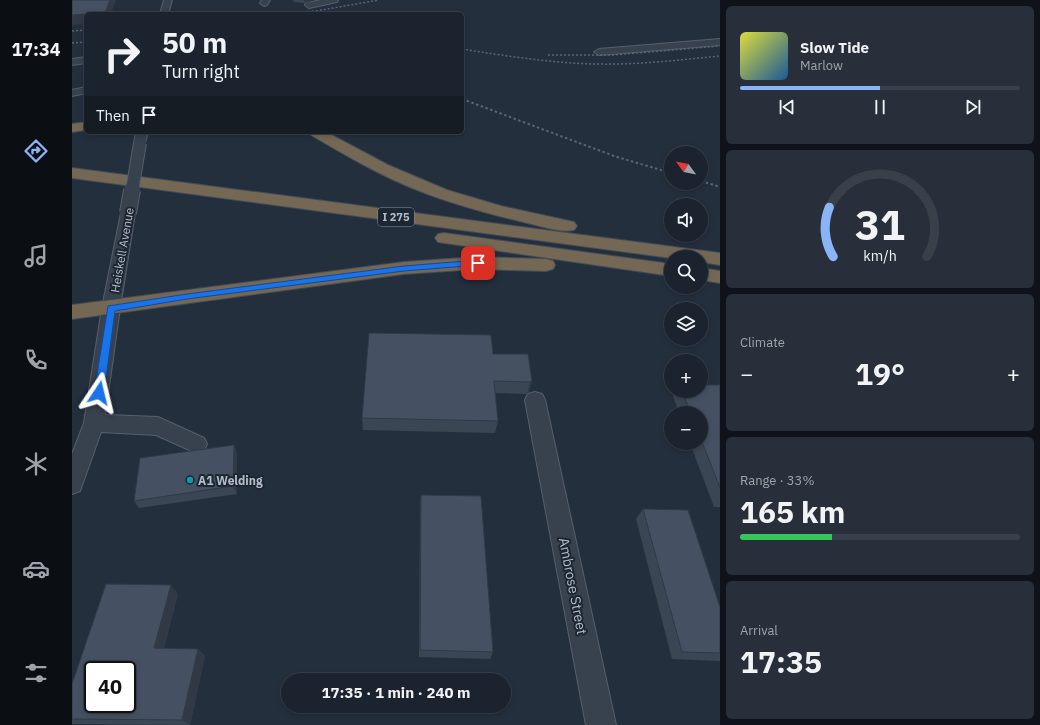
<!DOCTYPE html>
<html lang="en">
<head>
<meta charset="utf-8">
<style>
	body { margin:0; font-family:"IBM Plex Sans",sans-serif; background:#282f3a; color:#f1f3f6; height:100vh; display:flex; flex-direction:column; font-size:15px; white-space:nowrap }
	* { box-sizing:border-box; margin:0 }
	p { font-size:13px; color:#a0a4aa }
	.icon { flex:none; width:22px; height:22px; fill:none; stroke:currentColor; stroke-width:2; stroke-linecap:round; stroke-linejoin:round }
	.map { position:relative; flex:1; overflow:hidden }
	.details { display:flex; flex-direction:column; gap:6px; padding:6px; background:#0f1319; width:320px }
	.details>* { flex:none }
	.guide { position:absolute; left:12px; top:12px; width:380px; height:122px; border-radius:6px; box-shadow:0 2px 6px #0003,0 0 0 1px #39404a; background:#1b232e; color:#f1f3f6; overflow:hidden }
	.needle { width:26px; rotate:302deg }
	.controls { position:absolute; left:592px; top:146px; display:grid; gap:8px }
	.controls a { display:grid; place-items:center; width:44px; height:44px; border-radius:50%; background:#1b232e; box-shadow:0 2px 6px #0003,0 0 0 1px #39404a; font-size:20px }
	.speed { position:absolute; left:12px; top:661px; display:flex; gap:8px; font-size:20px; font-weight:700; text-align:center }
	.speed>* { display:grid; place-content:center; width:52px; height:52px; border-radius:50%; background:#1b232e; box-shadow:0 2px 6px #0003,0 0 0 1px #39404a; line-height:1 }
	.speed .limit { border:2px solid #111; border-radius:6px; background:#fff; color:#111 }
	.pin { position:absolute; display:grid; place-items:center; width:34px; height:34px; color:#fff; margin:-17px; border-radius:8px; box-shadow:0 2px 6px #0006 }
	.me { position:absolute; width:44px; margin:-22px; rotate:10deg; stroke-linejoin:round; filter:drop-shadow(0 0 3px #0008) }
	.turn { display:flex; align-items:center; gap:14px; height:84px; padding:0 12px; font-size:18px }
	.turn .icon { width:52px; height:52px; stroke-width:2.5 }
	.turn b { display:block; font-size:28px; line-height:34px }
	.then { display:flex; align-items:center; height:38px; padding:0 12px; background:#0003; gap:8px; font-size:15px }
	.big { font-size:30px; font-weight:700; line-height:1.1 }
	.details .tile { flex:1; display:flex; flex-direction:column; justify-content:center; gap:6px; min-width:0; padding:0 14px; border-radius:6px; background:#282f3a }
	.details .dial { align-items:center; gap:0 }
	.dial svg { height:104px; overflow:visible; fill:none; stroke:#39404a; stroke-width:7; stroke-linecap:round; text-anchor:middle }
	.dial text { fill:#f1f3f6; stroke:none }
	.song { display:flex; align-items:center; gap:12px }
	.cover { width:48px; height:48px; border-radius:6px; background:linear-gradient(135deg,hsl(60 70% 55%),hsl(210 70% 35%)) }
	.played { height:4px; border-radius:2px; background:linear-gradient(90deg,#8ab4f8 50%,#39404a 50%) }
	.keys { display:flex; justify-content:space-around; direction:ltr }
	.heat { display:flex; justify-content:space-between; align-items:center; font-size:22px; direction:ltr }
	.charge { height:6px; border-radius:3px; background:linear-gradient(90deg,#34c759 33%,#39404a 0) }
	.trip { position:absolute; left:209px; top:673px; width:230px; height:40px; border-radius:20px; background:#1b232e; box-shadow:0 2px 6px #0003,0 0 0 1px #39404a; font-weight:700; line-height:40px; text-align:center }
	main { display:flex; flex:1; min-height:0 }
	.tabs { display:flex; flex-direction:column; width:72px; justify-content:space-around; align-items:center; background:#0b0e12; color:#a0a4aa }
	.tabs .icon { width:28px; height:28px }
	.tabs .on { color:#8ab4f8 }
	.tabs b { font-size:18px; color:#f1f3f6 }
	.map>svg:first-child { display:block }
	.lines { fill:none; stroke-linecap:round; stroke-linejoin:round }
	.minor-casing { stroke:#565f6c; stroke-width:2 }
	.highway-casing { stroke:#434c59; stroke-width:2 }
	.minor { fill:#38414e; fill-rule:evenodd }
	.highway { fill:#746855; fill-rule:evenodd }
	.rail-far1 { stroke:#5a6575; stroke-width:1.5; stroke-dasharray:2 2; stroke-linecap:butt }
	.rail { stroke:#5a6575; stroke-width:2; stroke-dasharray:2.5 2.5; stroke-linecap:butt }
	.minor-bridge-far1-casing { stroke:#565f6c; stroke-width:14; stroke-linecap:butt }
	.minor-bridge-casing { stroke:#565f6c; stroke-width:18; stroke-linecap:butt }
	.minor-bridge-far1 { stroke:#38414e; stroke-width:12 }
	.minor-bridge { stroke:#38414e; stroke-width:16 }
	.wall { fill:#3b4654 }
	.shaded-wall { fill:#303945 }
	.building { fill:#455162; stroke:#303945; fill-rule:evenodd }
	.route { fill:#1a73e8; stroke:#114b97 }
	.culture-dot { fill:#0f9aa8; stroke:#1d2633; stroke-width:1.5 }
	.labels { text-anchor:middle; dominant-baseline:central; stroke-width:4; stroke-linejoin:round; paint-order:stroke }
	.shield { fill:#1d2633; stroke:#878f9c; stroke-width:1 }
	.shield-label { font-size:11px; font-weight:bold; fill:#b4bcc9 }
	.street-label { font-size:12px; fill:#b4bcc9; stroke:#1d2633 }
	.poi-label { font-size:12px; font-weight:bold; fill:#b4bcc9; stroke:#1d2633; text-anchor:start }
	.near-street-label { font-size:14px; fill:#b4bcc9; stroke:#1d2633 }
</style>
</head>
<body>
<main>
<nav class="tabs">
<b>17:34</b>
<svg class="icon on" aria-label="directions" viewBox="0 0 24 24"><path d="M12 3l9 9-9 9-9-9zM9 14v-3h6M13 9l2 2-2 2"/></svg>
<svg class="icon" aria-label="music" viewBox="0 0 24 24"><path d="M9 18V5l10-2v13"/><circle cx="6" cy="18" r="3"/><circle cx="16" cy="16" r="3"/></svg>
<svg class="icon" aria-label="phone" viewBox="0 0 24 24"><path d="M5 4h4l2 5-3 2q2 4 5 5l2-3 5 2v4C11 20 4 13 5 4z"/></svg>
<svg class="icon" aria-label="climate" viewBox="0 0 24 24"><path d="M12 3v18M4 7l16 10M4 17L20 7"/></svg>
<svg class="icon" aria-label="car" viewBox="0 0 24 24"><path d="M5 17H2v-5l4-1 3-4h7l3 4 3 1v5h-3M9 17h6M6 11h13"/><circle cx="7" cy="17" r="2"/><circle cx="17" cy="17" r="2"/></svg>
<svg class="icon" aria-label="filters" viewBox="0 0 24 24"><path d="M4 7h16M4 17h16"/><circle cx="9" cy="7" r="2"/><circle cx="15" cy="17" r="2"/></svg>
</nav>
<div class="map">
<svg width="648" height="725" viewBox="0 0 648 725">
	<rect width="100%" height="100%" fill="#242f3e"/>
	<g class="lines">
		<defs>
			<g id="minor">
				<polygon points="92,0 100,0 96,14 88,14"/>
				<polygon points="190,0 198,0 195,5 192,6 188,3"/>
				<polygon points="249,0 266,0 265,2 237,8 233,5 234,3"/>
				<polygon points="648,39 648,45 527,55 522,52 527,49"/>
				<polygon points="14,57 14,63 0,65 0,59"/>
				<polygon points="14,87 14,93 0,96 0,90"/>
				<polygon points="64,132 76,132 72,146 64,146 62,143"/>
				<polygon points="56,209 61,210 63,213 48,308 33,415 86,417 132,438 135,444 132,450 124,453 84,435 29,432 8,491 0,494 0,454 12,423 30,308 49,213 51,210"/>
				<polygon points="463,392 470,394 473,400 544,725 514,725 453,400 456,394"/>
			</g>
			<g id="highway">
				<polygon points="14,122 14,130 0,132 0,124"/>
				<path d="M237,132H254L316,165L375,190L429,206L502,222L505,226L502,230C488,233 469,226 455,223C413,213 372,202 333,185C300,171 270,153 239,135Z"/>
				<polygon points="0,168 648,253 648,265 629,262 629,257 599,257 599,258 0,178"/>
				<polygon points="372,233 599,264 599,276 366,242 363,238 366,234"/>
				<polygon points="405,257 474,259 481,261 483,265 481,269 474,271 405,269 332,274 0,319 0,305 332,262"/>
				<polygon points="629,268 648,271 648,283 629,280"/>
			</g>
		</defs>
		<!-- minor casing -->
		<use href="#minor" class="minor-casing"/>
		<!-- highway casing -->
		<use href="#highway" class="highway-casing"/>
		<!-- minor -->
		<use href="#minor" class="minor"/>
		<!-- highway -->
		<use href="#highway" class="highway"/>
		<!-- rail-far1 -->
		<g class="rail-far1">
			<polyline points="204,14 244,11 307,0"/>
			<polyline points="0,31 14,30"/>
			<polyline points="0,43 14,42"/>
			<path d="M390,49C434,56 479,63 523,64C565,65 607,60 648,56"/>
			<polyline points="476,55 541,55 648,46"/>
		</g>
		<!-- rail -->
		<g class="rail">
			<polyline points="390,99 542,156 599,173"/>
			<polyline points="629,181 648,187"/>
		</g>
		<defs>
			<polyline id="minor-bridge-far1" points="60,191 68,143"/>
			<polyline id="minor-bridge" points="56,213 60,190"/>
		</defs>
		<!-- minor-bridge-far1 casing -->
		<use href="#minor-bridge-far1" class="minor-bridge-far1-casing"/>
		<!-- minor-bridge casing -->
		<use href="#minor-bridge" class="minor-bridge-casing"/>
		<!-- minor-bridge-far1 -->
		<use href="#minor-bridge-far1" class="minor-bridge-far1"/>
		<!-- minor-bridge -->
		<use href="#minor-bridge" class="minor-bridge"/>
	</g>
	<!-- wall -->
	<g class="wall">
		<polygon points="221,0 243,0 233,3 222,2"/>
		<polygon points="421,354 460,381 457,392 455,394 423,393 426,421 423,433 291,430 290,418"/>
		<polygon points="648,385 648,507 642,507 618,443 629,443 629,413 607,413 601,396 604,391 629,391"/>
		<polygon points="162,445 165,453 165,494 67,508 62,501"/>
		<polygon points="349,495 421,652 418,659 347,657 348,505"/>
		<polygon points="571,509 648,607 648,661 600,659 564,519"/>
		<polygon points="106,594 92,648 126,649 133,656 118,725 0,724 0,684"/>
	</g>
	<!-- shaded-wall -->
	<g class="shaded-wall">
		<polygon points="38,0 44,0 39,14 14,14"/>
		<polygon points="232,0 243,0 233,3"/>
		<polygon points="14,14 14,24 0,25 0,15"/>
		<polygon points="460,381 457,392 455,394 458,382"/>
		<polygon points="162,445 165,453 165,494 161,486"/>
		<polygon points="99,585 106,594 90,656 82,648"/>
		<polygon points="126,649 133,656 118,725 110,720"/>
	</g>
	<!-- building -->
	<g class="building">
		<polygon points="0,0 38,0 33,13 0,15"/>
		<polygon points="297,333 419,335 421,354 456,354 460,381 458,382 422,381 426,421 290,418"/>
		<polygon points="629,385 648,385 648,488 629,439 629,413 619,413 610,391 629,391"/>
		<polygon points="162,445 161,486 62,501 68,458"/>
		<polygon points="349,495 409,496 421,652 348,650"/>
		<polygon points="571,509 616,510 648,607 648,653 610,652"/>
		<path d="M34,584L99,585L82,648L126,649L110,720L0,719V684ZM21,670H55V704H21Z"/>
	</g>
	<!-- route -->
	<polygon class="route" points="406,260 408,261 408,265 332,271 115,299 43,311 32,393 30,396 24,396 22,393 36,306 115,294 332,266"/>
	<!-- markers -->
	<circle class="culture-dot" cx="118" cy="480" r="4"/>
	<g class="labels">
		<!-- shield labels -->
		<rect class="shield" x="306" y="208" width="36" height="18" rx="3"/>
		<g class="shield-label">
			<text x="324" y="217">I 275</text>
		</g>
		<!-- street labels -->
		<g class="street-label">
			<text transform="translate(50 250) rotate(-80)">Heiskell Avenue</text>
		</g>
		<!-- poi labels -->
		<g class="poi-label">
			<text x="126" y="480">A1 Welding</text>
		</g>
		<!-- near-street labels -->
		<g class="near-street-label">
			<text transform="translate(501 586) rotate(79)">Ambrose Street</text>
		</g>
	</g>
</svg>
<div class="controls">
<a><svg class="needle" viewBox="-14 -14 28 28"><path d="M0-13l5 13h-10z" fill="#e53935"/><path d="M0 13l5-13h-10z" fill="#a0a4aa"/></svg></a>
<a><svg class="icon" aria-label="sound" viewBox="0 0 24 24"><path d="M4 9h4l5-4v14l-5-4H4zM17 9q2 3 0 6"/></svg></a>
<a><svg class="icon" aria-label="search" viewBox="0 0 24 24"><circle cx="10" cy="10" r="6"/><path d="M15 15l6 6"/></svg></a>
<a><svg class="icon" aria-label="layers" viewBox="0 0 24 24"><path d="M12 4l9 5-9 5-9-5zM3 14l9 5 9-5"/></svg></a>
<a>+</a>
<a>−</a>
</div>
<div class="speed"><div class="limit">40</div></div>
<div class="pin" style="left:406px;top:263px;background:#d93025"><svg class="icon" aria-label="arrive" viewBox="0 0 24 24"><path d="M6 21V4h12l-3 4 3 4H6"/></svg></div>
<svg class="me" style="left:27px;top:393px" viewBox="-20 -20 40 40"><path d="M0-17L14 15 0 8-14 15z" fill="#1a73e8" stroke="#fff" stroke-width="4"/></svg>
<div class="trip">17:35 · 1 min · 240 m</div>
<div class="guide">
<div class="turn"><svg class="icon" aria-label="right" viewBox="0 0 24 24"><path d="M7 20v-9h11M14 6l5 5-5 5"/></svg><div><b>50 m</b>Turn right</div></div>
<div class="then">Then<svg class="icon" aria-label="arrive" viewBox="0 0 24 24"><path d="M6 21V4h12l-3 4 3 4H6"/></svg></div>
</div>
</div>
<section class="details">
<div class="tile">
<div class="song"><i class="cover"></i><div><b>Slow Tide</b><p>Marlow</p></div></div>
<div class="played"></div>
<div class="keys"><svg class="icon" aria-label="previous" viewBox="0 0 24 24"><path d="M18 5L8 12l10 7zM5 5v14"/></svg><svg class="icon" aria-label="pause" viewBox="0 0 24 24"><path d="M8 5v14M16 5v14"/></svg><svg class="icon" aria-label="next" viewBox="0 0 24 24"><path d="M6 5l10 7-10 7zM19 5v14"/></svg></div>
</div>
<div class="tile dial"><svg viewBox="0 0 100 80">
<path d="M14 69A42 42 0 1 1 86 69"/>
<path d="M14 69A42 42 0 0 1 11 31" stroke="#8ab4f8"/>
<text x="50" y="56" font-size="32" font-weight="700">31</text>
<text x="50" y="72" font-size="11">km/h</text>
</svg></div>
<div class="tile"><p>Climate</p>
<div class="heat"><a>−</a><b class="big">19°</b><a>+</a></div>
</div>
<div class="tile"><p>Range · 33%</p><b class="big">165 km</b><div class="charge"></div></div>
<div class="tile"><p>Arrival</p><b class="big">17:35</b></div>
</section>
</main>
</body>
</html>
